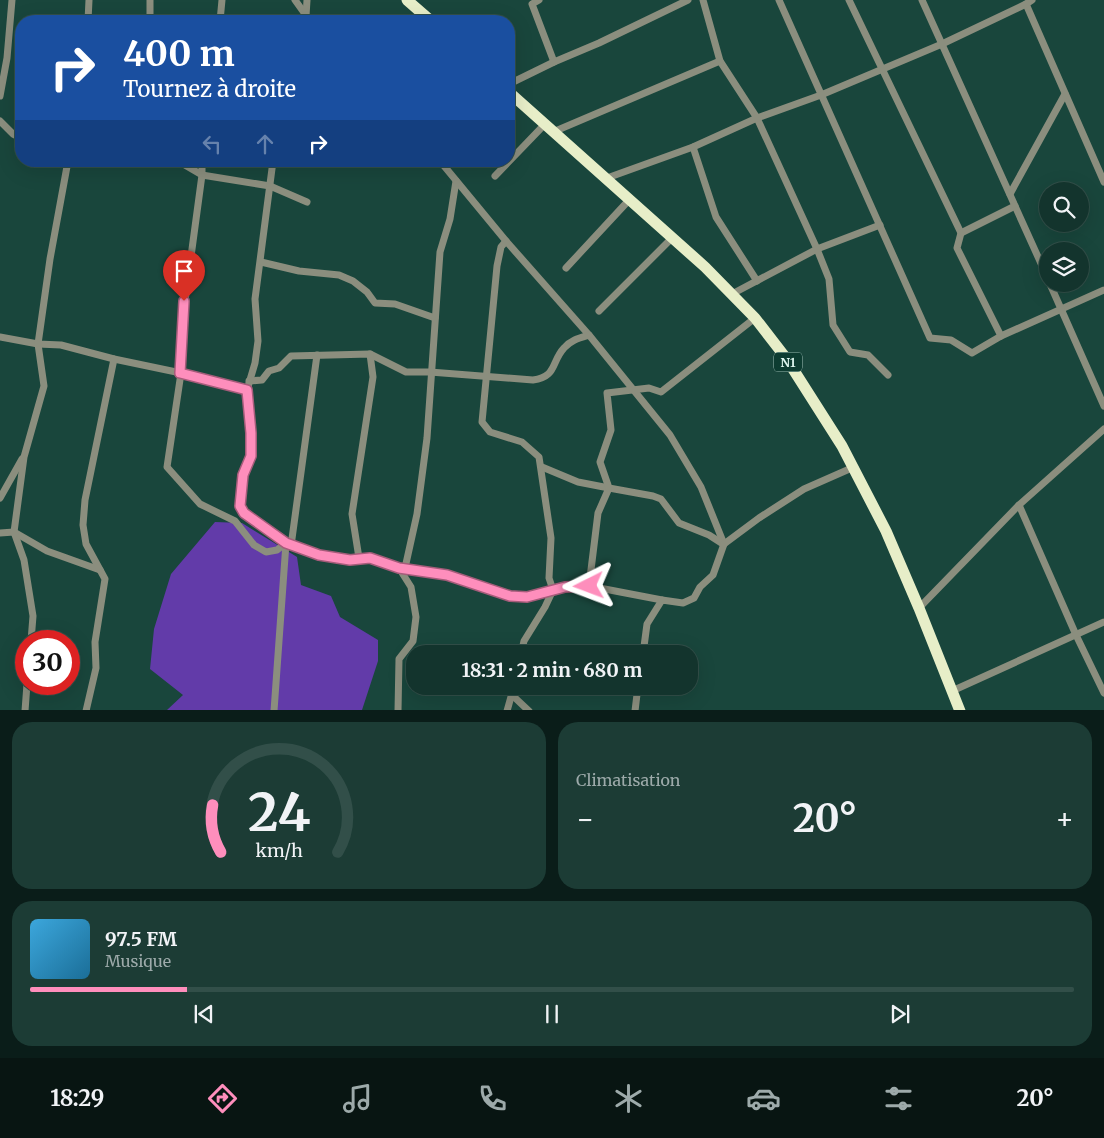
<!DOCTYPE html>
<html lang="fr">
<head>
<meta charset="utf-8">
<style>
	body { margin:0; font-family:Merriweather,serif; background:#1c3c35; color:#f1f3f6; height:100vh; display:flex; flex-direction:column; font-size:19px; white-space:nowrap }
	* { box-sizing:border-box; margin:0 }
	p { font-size:16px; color:#9daaaa }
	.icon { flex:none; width:28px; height:28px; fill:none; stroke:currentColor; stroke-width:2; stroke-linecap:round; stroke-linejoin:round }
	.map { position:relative; height:710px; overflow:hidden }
	.sheet { display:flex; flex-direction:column; gap:12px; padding:12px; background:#0a1d19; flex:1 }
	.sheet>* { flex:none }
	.guide { position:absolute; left:15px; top:15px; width:500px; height:152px; border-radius:20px; box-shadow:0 5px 20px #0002,0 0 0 1px #324f49; background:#1a4fa0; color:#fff; overflow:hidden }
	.buttons { position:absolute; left:1039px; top:182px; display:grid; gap:10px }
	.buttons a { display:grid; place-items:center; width:50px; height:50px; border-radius:50%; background:#13342d; box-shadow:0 5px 20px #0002,0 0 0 1px #324f49; font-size:25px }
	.speed { position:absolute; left:15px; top:630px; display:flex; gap:10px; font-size:25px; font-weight:700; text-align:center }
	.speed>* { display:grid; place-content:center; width:65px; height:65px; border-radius:50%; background:#13342d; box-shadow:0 5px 20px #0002,0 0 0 1px #324f49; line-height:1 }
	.speed .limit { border:8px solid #d22; background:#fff; color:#111 }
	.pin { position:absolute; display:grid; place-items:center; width:42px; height:42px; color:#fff; margin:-51px -21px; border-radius:50% 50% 50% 0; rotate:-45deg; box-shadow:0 0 5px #0007 }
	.pin .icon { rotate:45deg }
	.me { position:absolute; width:55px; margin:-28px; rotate:267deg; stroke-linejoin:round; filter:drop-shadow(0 0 4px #0008) }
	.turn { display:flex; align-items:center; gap:18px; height:105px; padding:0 25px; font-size:22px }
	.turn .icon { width:65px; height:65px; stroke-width:2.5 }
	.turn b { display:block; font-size:35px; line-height:42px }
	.lanes { display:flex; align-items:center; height:48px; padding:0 25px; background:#0003; justify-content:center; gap:25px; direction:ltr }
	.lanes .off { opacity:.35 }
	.big { font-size:38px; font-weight:700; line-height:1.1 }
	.sheet .widget { flex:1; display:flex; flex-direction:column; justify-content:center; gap:8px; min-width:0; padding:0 18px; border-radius:20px; background:#1c3c35 }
	.sheet .dial { align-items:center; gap:0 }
	.dial svg { height:130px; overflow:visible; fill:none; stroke:#324f49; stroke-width:7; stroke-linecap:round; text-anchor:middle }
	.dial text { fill:#f1f3f6; stroke:none }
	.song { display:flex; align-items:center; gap:15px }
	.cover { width:60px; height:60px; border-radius:8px; background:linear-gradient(135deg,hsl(200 70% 55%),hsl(200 70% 35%)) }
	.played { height:5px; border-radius:2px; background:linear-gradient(90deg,#fe8ebc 15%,#324f49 15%) }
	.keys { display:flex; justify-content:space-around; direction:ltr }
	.heat { display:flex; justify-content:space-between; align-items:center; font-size:28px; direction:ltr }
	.sheet .tiles { flex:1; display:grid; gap:12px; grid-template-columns:1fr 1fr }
	.widget:last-child { grid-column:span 2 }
	.trip { position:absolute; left:406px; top:645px; width:292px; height:50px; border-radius:20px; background:#13342d; box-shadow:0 5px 20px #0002,0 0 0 1px #324f49; font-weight:700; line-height:50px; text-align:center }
	.menu { display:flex; height:80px; justify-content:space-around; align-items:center; background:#081512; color:#9daaaa }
	.menu .icon { width:35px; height:35px }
	.menu .selected { color:#fe8ebc }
	.menu b { font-size:22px; color:#f1f3f6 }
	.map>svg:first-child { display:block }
	.green { fill:#623ba9 }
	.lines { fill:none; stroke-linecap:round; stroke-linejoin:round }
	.minor { stroke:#8b8e7e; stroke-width:7 }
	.trunk { stroke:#e7eec8; stroke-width:11 }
	.route-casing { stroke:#a55c7a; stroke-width:12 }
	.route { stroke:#fe8ebc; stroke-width:9 }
	.labels { text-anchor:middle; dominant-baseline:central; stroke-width:5; stroke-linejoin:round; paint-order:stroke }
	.shield { fill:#0d3c31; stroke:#9fbeb6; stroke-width:1 }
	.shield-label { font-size:12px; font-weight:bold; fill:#def6ef }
</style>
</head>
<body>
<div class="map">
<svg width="1104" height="711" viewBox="0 0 1104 711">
	<rect width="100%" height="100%" fill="#19463c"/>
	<!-- green -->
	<polygon class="green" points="215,522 242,523 297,557 301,585 331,596 340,617 378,640 378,661 362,710 167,710 183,695 150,669 154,629 171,574"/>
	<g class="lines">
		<!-- minor -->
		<g class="minor">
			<polyline points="150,0 150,21"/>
			<polyline points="295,0 310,21"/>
			<polyline points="539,0 532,4 554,62"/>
			<polyline points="703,0 720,61 757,118 817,249 829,279 833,325 850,352 868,355 888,375"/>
			<polyline points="779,0 930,338 951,340 972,353 1001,336 1104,290"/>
			<polyline points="849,0 961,233 957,248 1001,336"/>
			<polyline points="922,0 1048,279"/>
			<polyline points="1026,4 1104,182"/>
			<polyline points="306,16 307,0"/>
			<polyline points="88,21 89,0"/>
			<polyline points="220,21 222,0"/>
			<polyline points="509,84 554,62 599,43 688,0"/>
			<polyline points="0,96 7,58 12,0"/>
			<polyline points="0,121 13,134 21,138"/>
			<polyline points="553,132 720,61"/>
			<polyline points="693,147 716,217 757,281"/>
			<polyline points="178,161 202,175 270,186 307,202"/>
			<polyline points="202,161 202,175 185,301 181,373 167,467 200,504 235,521 254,545 266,552 277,550 286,543"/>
			<polyline points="273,161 255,299 258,341 255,363 247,390 251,433 251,456 243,475 240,506 244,513 286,543 319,555 350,560 370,558 399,568 432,572 462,579 510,596 527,597 565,587 589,586 662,600"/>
			<polyline points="440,161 506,241 589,335 670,435 701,487 724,544"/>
			<polyline points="495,176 545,124"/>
			<polyline points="607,178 693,147 757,118 821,95 942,44 1026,4 1032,0"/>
			<polyline points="1010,194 1065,94"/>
			<polyline points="961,233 1015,206"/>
			<polyline points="506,241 501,247 497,266 482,422 490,432 522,442 539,457 551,538 549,578 553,590 545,607 524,641 521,654"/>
			<polyline points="261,262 299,271 339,275 353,281 367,292 375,303 395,304 435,318"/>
			<polyline points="566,268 630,199"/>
			<polyline points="1050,284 1104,406"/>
			<polyline points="732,294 817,249 880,225"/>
			<polyline points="599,311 673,237"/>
			<polyline points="0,337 38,344 61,345 114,359 181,373 247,390"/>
			<path d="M249,381L262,380L269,371L279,368L291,356L370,354L406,372H430L533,380C557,377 551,362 564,348C571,340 579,338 589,335"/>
			<polyline points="542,467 578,482 609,488 598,513 589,586"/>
			<polyline points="0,498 22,459"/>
			<polyline points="1019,505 1076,635 1104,693"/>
			<polyline points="0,533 14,532 47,551 100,570"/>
			<polyline points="723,544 709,535 679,523 661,499 653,496 609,488 600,462 611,430 607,393 649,388 661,392 755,318"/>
			<polyline points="291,546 317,355"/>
			<polyline points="359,558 352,514 373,377 370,354"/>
			<polyline points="405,568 417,514 427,438 440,252 450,219 456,181"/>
			<polyline points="919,608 1019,505 1104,429"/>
			<polyline points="31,641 33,616 24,560 14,532 24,457 44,386 38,344 50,259 68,161"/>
			<polyline points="643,654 647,624 662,600 683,603 694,598 700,587 713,575 724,544 759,518 804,489 854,467"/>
			<polyline points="952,691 1104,622"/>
			<polyline points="512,695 529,711"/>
			<polyline points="25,711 27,684"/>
			<polyline points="86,711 96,668 95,642 105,579 86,544 83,525 85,500 114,359"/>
			<polyline points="274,711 286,543"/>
			<polyline points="398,711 399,659 413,641 416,617 411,587 399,568"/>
			<polyline points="507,711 514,686"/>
			<polyline points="635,711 638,686"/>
		</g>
		<!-- trunk -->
		<g class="trunk">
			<polyline points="407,0 431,21"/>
			<polyline points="509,92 705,267 755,318 786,358 842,446 886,531 919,608 960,711"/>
		</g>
	</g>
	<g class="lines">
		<defs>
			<polyline id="route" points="184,301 180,373 247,390 251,433 251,456 243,475 240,506 244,513 286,543 319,555 350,560 370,558 399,568 447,575 510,596 527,597 565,587 589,586"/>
		</defs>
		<!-- route casing -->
		<use href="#route" class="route-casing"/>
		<!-- route -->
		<use href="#route" class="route"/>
	</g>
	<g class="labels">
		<!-- shield labels -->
		<rect class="shield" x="774" y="352.5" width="28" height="19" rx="4"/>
		<g class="shield-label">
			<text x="788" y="362">N1</text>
		</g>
	</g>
</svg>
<div class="buttons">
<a><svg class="icon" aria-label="search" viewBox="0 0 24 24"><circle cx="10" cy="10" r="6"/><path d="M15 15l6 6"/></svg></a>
<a><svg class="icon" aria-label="layers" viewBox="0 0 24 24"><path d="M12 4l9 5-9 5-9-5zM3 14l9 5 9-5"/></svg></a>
</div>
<div class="speed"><div class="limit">30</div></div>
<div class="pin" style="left:184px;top:301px;background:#d93025"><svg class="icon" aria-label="arrive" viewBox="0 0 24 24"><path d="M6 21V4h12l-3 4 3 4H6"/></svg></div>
<svg class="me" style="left:589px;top:586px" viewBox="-20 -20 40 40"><path d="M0-17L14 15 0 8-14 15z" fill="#fe8ebc" stroke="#fff" stroke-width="4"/></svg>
<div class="trip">18:31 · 2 min · 680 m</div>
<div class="guide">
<div class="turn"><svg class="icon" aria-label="right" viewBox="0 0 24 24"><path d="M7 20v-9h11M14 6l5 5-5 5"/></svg><div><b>400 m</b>Tournez à droite</div></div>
<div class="lanes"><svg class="icon off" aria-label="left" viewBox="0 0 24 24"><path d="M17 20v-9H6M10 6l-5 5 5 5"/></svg><svg class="icon off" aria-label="ahead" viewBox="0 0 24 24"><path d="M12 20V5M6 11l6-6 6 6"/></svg><svg class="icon" aria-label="right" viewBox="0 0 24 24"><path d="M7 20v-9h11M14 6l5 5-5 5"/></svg></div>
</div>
</div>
<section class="sheet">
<div class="tiles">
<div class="widget dial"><svg viewBox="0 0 100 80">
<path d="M14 69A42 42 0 1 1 86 69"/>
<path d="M14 69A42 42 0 0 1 9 40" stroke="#fe8ebc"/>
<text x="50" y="56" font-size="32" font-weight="700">24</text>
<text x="50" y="72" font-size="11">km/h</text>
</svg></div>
<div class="widget"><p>Climatisation</p>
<div class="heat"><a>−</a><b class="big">20°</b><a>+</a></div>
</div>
<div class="widget">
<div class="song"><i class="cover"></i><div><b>97.5 FM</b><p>Musique</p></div></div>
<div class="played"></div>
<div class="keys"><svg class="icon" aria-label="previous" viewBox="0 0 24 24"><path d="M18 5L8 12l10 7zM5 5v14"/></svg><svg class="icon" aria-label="pause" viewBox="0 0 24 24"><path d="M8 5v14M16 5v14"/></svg><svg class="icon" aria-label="next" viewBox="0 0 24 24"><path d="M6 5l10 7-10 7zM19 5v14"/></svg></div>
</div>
</div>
</section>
<nav class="menu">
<b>18:29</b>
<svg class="icon selected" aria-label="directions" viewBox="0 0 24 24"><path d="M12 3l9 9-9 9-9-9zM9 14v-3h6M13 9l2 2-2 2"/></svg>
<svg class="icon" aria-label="music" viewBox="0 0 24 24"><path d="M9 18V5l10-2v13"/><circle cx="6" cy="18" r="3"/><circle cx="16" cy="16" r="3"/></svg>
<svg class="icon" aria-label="phone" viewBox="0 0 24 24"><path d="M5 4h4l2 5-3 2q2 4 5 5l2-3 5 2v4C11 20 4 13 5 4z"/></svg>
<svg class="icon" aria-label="climate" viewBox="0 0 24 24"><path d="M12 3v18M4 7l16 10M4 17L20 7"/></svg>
<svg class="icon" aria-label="car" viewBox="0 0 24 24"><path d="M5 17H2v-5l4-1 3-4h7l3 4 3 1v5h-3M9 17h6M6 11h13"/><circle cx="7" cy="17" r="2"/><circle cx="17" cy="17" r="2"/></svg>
<svg class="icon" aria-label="filters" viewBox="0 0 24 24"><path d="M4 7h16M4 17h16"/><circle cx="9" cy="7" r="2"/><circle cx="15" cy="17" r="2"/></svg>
<b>20°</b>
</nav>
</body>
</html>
